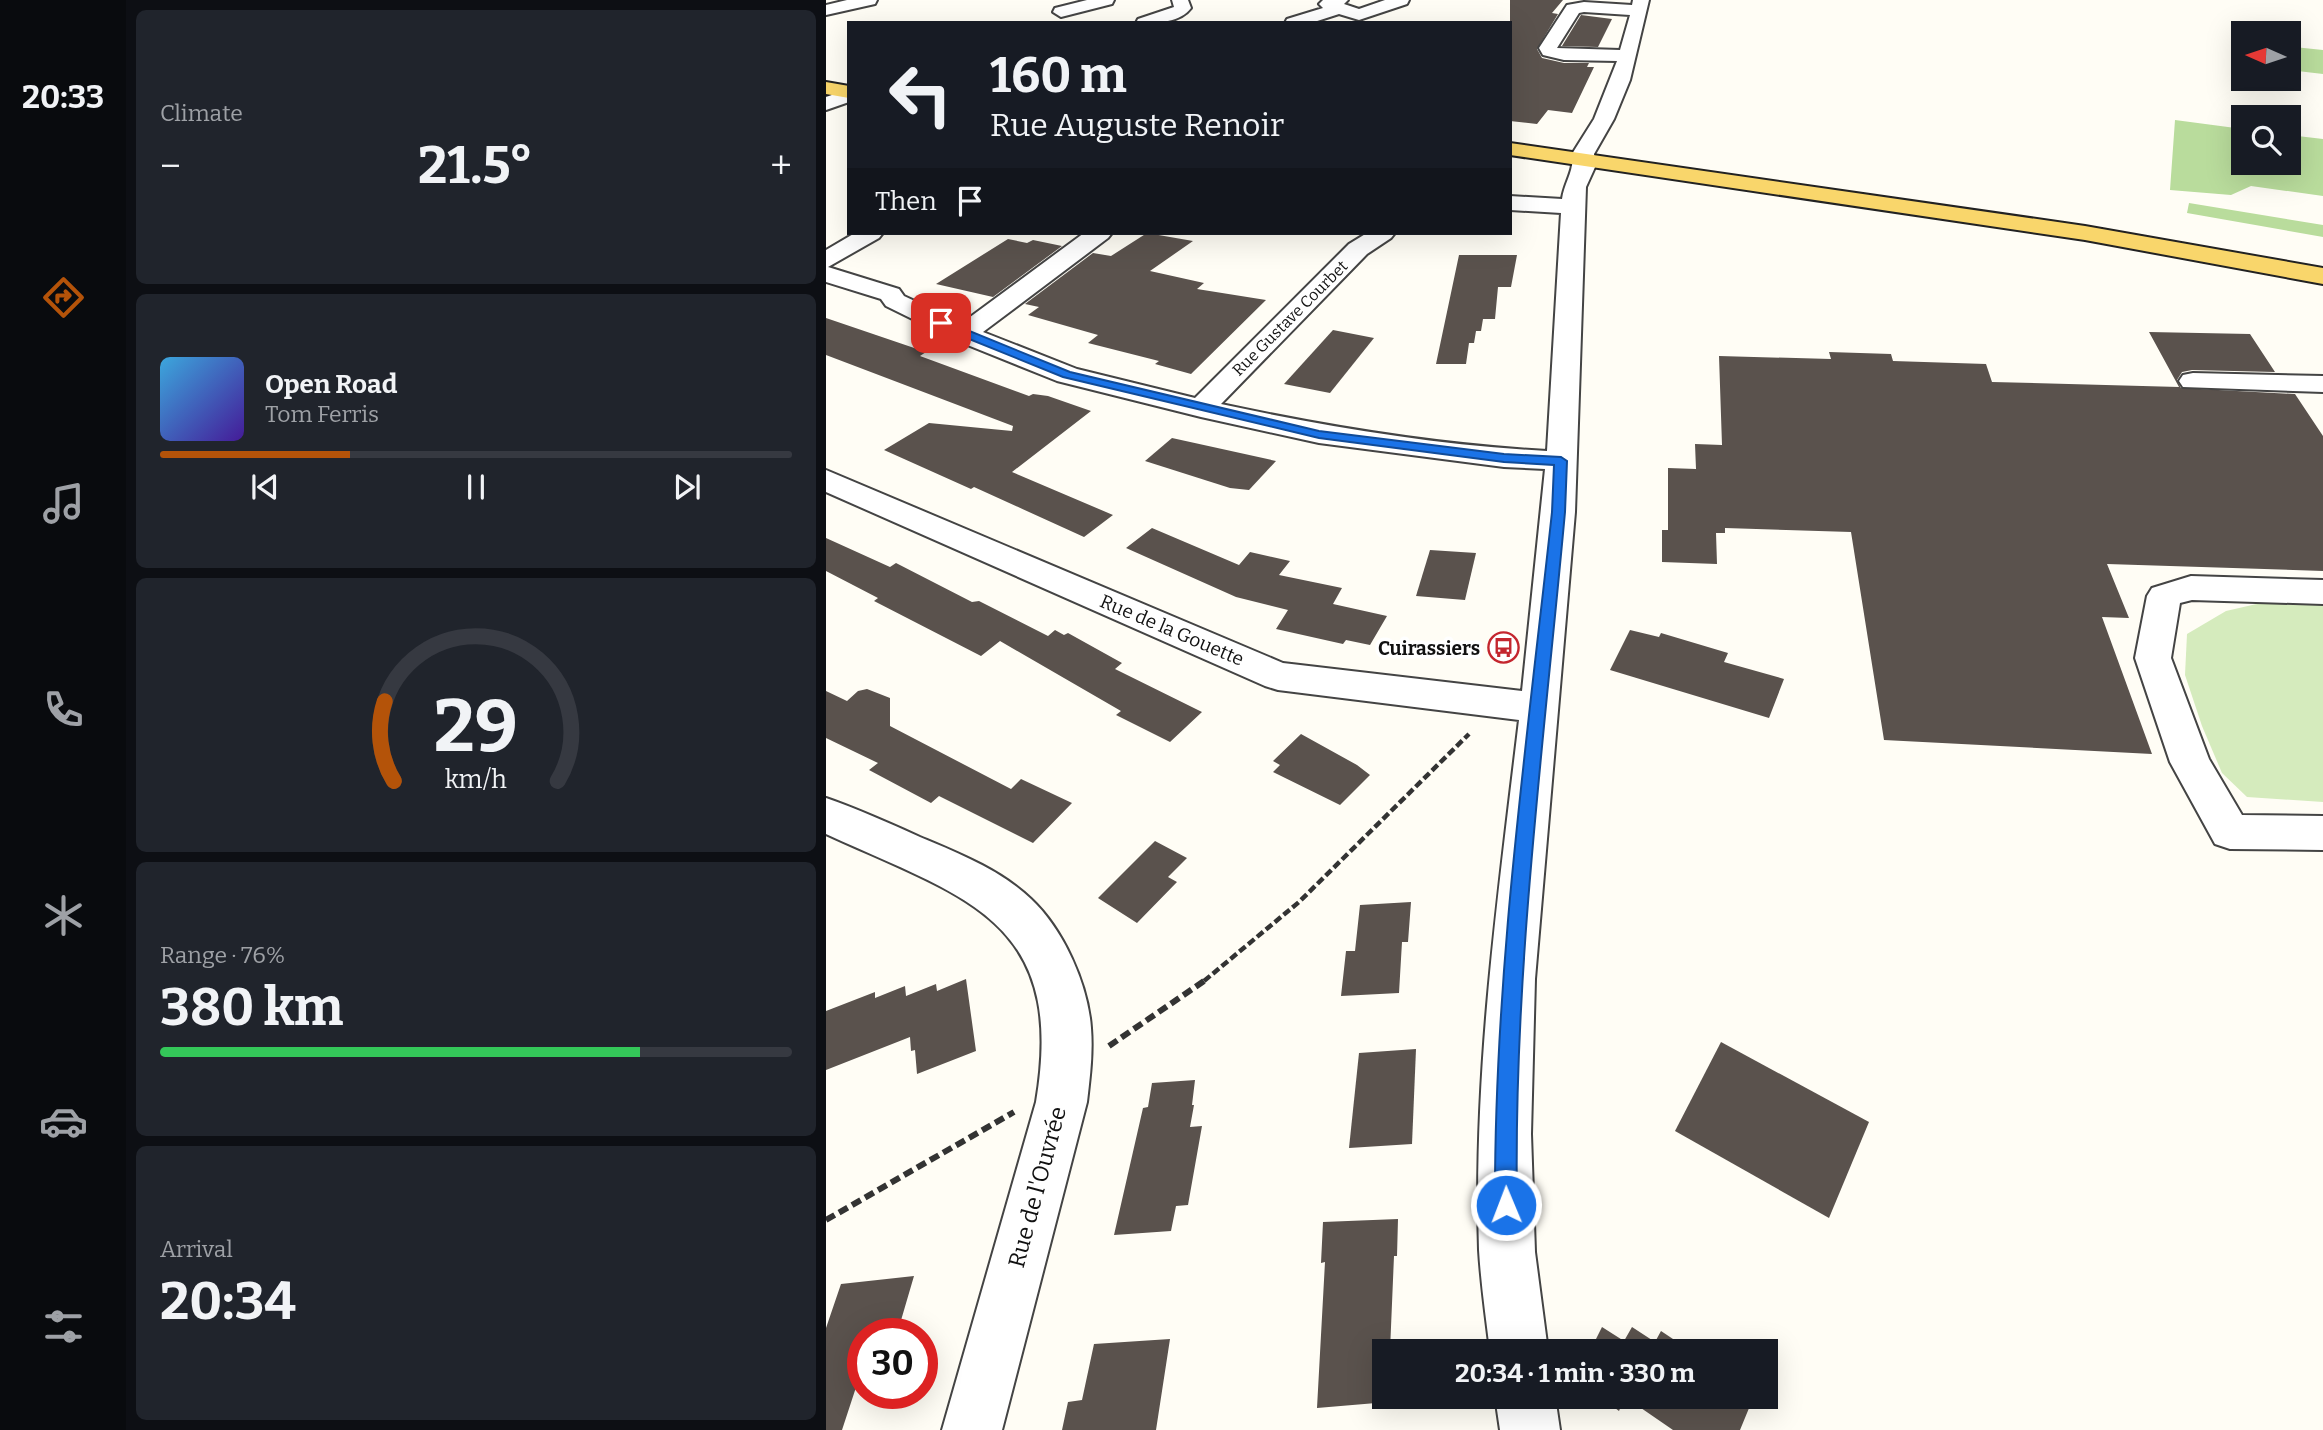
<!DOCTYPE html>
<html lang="en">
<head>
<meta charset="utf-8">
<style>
	body { margin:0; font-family:Bitter,serif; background:#20242c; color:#f1f3f6; height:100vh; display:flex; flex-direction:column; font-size:26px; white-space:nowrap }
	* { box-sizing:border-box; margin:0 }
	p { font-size:23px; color:#9ea1a6 }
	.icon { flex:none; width:38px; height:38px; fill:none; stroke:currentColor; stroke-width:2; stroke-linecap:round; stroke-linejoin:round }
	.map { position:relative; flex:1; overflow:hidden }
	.panel { display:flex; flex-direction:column; gap:10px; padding:10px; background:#0d0f14; width:700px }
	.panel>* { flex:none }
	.hud { position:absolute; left:21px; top:21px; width:665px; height:214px; border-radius:0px; box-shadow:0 7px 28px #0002; background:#171b24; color:#f1f3f6; overflow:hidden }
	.needle { width:46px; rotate:273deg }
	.fabs { position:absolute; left:1405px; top:21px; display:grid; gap:14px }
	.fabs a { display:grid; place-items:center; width:70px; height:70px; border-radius:0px; background:#171b24; box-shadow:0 7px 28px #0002; font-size:35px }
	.speed { position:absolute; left:21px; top:1318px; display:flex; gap:14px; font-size:35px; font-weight:700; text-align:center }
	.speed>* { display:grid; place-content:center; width:91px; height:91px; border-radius:50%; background:#171b24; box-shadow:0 7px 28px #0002; line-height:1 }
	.speed .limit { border:10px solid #d22; background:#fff; color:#111 }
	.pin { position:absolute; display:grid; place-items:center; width:60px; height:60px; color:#fff; margin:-30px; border-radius:14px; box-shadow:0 4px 10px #0006 }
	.me { position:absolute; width:77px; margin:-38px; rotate:359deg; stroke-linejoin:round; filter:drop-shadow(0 0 5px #0008) }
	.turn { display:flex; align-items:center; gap:24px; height:147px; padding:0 28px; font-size:32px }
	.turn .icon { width:91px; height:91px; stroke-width:2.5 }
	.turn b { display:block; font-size:49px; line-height:60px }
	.then { display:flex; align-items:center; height:66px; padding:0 28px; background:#0003; gap:14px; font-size:26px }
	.big { font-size:52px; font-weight:700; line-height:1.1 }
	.panel .widget { flex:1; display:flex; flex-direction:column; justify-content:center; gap:10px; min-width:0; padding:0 24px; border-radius:10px; background:#20242c }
	.panel .dial { align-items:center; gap:0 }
	.dial svg { height:182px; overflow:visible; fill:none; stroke:#363941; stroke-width:7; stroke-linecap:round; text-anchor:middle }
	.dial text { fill:#f1f3f6; stroke:none }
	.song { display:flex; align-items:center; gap:21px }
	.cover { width:84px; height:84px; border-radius:10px; background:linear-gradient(135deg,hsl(200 70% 55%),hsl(260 70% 35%)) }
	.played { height:7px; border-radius:4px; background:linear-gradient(90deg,#b45309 30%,#363941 30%) }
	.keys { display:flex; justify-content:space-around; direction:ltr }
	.heat { display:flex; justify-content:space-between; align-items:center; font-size:38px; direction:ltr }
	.charge { height:10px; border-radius:5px; background:linear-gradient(90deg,#34c759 76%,#363941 0) }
	.trip { position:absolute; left:546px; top:1339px; width:406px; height:70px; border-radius:0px; background:#171b24; box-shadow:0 7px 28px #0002; font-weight:700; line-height:70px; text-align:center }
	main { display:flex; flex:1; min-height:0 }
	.tab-bar { display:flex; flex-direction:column; width:126px; justify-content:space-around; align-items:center; background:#090b0e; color:#9ea1a6 }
	.tab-bar .icon { width:49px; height:49px }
	.tab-bar .selected { color:#b45309 }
	.tab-bar b { font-size:32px; color:#f1f3f6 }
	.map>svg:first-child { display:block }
	.green { fill:#d5ebbd }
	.forest { fill:#b9dc9c }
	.building { fill:#5a524d }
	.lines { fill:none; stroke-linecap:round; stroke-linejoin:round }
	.minor-casing { stroke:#444; stroke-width:4 }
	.major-casing { stroke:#222; stroke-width:4 }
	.path-far1 { stroke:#333; stroke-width:4.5; stroke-dasharray:8 3.5; stroke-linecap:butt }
	.path { stroke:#333; stroke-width:6; stroke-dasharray:10 5; stroke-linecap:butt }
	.minor { fill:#fff; fill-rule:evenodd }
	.major { fill:#f9d66b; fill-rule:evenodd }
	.route { fill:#1a73e8; stroke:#114b97; stroke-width:2 }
	.labels { text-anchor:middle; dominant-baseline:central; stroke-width:7; stroke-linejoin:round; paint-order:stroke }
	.far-street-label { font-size:16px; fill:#111; stroke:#fff }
	.street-label { font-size:19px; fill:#111; stroke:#fff }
	.poi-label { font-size:19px; font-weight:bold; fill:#111; stroke:#fff; text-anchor:end }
	.near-street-label { font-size:23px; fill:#111; stroke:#fff }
</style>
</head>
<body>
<main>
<nav class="tab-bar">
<b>20:33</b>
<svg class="icon selected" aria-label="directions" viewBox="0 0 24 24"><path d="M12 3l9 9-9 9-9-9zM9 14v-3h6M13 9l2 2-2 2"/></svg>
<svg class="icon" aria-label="music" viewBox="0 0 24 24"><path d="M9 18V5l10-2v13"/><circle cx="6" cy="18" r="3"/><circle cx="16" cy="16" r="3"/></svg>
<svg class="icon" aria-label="phone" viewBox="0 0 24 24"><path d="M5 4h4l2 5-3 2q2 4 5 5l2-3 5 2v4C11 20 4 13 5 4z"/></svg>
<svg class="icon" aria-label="climate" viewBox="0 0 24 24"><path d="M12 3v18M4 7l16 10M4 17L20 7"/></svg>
<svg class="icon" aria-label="car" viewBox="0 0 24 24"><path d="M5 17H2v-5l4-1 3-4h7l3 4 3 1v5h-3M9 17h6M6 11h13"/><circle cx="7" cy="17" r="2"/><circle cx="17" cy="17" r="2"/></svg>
<svg class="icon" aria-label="filters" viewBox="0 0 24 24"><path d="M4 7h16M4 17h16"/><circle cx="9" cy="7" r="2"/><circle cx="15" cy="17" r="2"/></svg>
</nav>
<section class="panel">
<div class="widget"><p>Climate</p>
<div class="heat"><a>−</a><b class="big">21.5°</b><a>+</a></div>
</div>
<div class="widget">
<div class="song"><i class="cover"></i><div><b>Open Road</b><p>Tom Ferris</p></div></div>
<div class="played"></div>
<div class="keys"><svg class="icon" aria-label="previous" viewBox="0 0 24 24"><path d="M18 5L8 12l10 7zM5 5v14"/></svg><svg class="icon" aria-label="pause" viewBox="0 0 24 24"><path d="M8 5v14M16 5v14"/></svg><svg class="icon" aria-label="next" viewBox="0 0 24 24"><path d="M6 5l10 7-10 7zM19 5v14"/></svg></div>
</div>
<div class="widget dial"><svg viewBox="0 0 100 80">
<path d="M14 69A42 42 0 1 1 86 69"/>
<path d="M14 69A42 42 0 0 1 10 34" stroke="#b45309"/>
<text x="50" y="56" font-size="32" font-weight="700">29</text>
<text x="50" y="72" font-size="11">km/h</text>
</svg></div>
<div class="widget"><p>Range · 76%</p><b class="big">380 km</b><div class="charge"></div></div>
<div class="widget"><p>Arrival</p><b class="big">20:34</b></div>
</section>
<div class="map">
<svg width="1497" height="1430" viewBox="0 0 1497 1430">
	<rect width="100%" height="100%" fill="#fffdf5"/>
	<!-- green -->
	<polygon class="green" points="1448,600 1497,602 1497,802 1421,797 1396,773 1376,726 1359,675 1361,634 1400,611"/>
	<!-- forest -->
	<g class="forest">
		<polygon points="1468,47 1497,50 1497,74 1463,70 1463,60 1468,60"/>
		<polygon points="1349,120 1417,129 1418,163 1463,163 1463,135 1497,139 1497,196 1425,186 1405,195 1344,190"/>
		<polygon points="1363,203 1497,225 1497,237 1361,213"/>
	</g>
	<!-- building -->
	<g class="building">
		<polygon points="684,0 737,0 726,13 732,14 711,49 716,58 738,63 763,63 761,67 768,67 746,113 722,110 711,124 684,121"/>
		<polygon points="755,15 786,19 772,47 736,46"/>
		<polygon points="321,233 367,241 324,271 378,283 371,289 440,300 365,374 329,364 333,361 262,343 272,335 202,315 213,307 199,304 267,253 285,256"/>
		<polygon points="182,239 201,243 207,240 236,246 167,297 110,284"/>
		<polygon points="633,255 691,255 685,287 672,287 669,319 657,319 655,331 650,331 648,343 643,343 640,364 610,364"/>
		<polygon points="0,318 100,352 94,356 203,396 207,394 222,396 265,411 186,472 287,515 258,537 148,487 145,489 58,450 103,423 186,431 187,426 0,355"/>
		<polygon points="507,330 548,338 504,393 458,384"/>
		<polygon points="1323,332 1424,334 1449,372 1366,370 1356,372 1351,380 1355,388 1469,394 1497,436 1497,571 1281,564 1303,618 1276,617 1326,754 1058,740 1025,532 899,528 899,533 890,533 891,564 836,562 836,530 842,530 842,468 870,469 869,444 896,445 893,356 1005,359 1003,352 1065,354 1067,361 1160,364 1166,382 1353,387"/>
		<polygon points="346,438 450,461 423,490 404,488 319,461"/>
		<polygon points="326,528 413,565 424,552 464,561 453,575 516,588 507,604 561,616 544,645 520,640 517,644 450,629 462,610 410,597 300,548"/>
		<polygon points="0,538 64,567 70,563 146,602 153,601 222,636 229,630 238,635 242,633 296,663 289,669 376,712 344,742 290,715 295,711 174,641 155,656 48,601 52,598 0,571"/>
		<polygon points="604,550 650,553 639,600 590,596"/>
		<polygon points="804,630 833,637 835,633 902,653 898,662 958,679 943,718 784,670"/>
		<polygon points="41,689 64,698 64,726 185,789 195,779 246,803 207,843 113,796 105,803 43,770 52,763 0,738 0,691 21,701 32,691"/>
		<polygon points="475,734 531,765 544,775 514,805 447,772 454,765 447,761"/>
		<polygon points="329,841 361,858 342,877 351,882 311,923 272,898"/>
		<polygon points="585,902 582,942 576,942 573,993 515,996 520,951 529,951 534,905"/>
		<polygon points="140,979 150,1051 91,1074 89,1050 85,1051 84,1037 0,1070 0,1011 49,992 49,998 79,986 80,996 110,984 111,991"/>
		<polygon points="895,1042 1043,1122 1003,1218 849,1131"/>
		<polygon points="590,1049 586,1144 523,1148 533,1053"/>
		<polygon points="369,1080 366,1105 368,1105 364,1127 376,1126 362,1205 350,1206 345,1231 288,1235 317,1108 322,1107 326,1083"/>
		<polygon points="572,1219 571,1256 568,1256 564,1351 558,1351 558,1396 562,1396 562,1402 491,1408 499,1262 495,1263 497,1222"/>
		<polygon points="88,1276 71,1334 37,1334 37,1366 16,1430 0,1430 0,1328 15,1284"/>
		<polygon points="776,1327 798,1341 806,1327 829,1342 835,1331 865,1351 764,1351"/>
		<polygon points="344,1339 330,1430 236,1430 242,1402 256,1400 268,1344"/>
		<polygon points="773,1396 928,1396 914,1430 847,1430 799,1397 793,1411"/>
	</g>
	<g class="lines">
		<defs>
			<g id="minor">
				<polygon points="21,0 51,0 49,4 0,15 0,5"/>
				<polygon points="261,0 288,0 286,4 235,17 227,12 229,8"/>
				<path d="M346,0H362L365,8C353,24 328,23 310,23L312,19L348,7Z"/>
				<polygon points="497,0 522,0 518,4 533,9 559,0 583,0 581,4 533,20 513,14 485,23 459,23 461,19 497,8 493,4"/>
				<path d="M807,0H823L804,80L788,119L768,154L770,165L760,187L749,512L709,979L705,1134L709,1252L722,1351H664C660,1318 655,1284 653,1250C647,1073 672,896 693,720L452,690L439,686L0,492V470L457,663L696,691L719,469L678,467L493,443L375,417L231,381L129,340L60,306L55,299L0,282V250L29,233H57L53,238L2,267L73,289L78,296L136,323L258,233H286L282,238L157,332L251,369L369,398L523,244L541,233H569L565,238L541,254L395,404C502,427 611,445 721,451L735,213L684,210V196L736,199C738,183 749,170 746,154L768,119L791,61L738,60L717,55L713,48L741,5L758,2L806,5ZM758,12L804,15L794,50L731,48L753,13Z"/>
				<polygon points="23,89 23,102 0,110 0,97"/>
				<polygon points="1367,373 1497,376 1497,392 1357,387 1353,381 1357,375"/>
				<polygon points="1365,576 1497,580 1497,604 1366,600 1354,603 1345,658 1383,759 1416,815 1497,816 1497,850 1404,849 1389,844 1344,762 1309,658 1321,596 1326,588"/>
				<path d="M0,798C32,809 63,823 94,837C132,853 175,870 205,899C237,929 262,984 265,1028C267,1053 264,1077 261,1102L176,1430H116L210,1102C241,919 139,898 0,834Z"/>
				<polygon points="669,1396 729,1396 734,1430 674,1430"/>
			</g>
			<g id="major">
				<polygon points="0,82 23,86 23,98 0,94"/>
				<polygon points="684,143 1259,226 1497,268 1497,284 1259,240 684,155"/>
			</g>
		</defs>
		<!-- minor casing -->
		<use href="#minor" class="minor-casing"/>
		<!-- major casing -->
		<use href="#major" class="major-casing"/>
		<!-- path-far1 -->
		<polyline class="path-far1" points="378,981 473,902 643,734"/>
		<!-- path -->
		<g class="path">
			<polyline points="283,1046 381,979"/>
			<polyline points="0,1220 188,1112"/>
		</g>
		<!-- minor -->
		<use href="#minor" class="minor"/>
		<!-- major -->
		<use href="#major" class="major"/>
	</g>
	<!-- route -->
	<path class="route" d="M111,321H119L244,372L493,431L678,454L735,457L741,461L739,512C718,742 687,973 691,1205L688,1213L680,1216L672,1213L669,1205C668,973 701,742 726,512L728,465L678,462L493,438L237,377L111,326Z"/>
	<!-- icons -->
	<defs>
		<symbol id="bus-ring" viewBox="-11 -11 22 22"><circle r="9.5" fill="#fff" stroke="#c4262e" stroke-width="1.5"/><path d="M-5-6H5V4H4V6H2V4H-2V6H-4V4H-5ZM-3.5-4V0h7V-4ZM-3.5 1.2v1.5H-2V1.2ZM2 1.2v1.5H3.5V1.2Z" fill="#c4262e"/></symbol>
	</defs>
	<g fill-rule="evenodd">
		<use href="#bus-ring" x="660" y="630" width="35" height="35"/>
	</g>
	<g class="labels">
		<!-- far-street labels -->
		<g class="far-street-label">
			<text transform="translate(464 318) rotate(-45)">Rue Gustave Courbet</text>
		</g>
		<!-- street labels -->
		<g class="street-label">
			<text transform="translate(346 630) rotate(23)">Rue de la Gouette</text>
		</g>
		<!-- poi labels -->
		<g class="poi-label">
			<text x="654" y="648">Cuirassiers</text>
		</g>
		<!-- near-street labels -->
		<g class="near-street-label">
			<text transform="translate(211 1187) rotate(-75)">Rue de l'Ouvrée</text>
		</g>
	</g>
</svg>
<div class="fabs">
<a><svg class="needle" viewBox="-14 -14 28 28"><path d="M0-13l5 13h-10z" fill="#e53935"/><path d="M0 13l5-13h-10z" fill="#9ea1a6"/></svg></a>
<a><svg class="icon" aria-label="search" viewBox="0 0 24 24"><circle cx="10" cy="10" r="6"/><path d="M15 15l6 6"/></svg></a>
</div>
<div class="speed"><div class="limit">30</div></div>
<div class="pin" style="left:115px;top:323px;background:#d93025"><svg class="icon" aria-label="arrive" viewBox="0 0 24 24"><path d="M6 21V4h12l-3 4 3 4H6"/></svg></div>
<svg class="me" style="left:680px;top:1205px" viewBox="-20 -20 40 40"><circle r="17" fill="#1a73e8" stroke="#fff" stroke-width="3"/><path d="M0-11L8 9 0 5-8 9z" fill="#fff"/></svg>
<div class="trip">20:34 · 1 min · 330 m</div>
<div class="hud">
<div class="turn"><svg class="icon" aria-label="left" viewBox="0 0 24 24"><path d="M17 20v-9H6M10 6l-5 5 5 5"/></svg><div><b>160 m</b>Rue Auguste Renoir</div></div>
<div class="then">Then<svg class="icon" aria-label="arrive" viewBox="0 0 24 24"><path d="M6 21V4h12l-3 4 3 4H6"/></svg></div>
</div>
</div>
</main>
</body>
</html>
